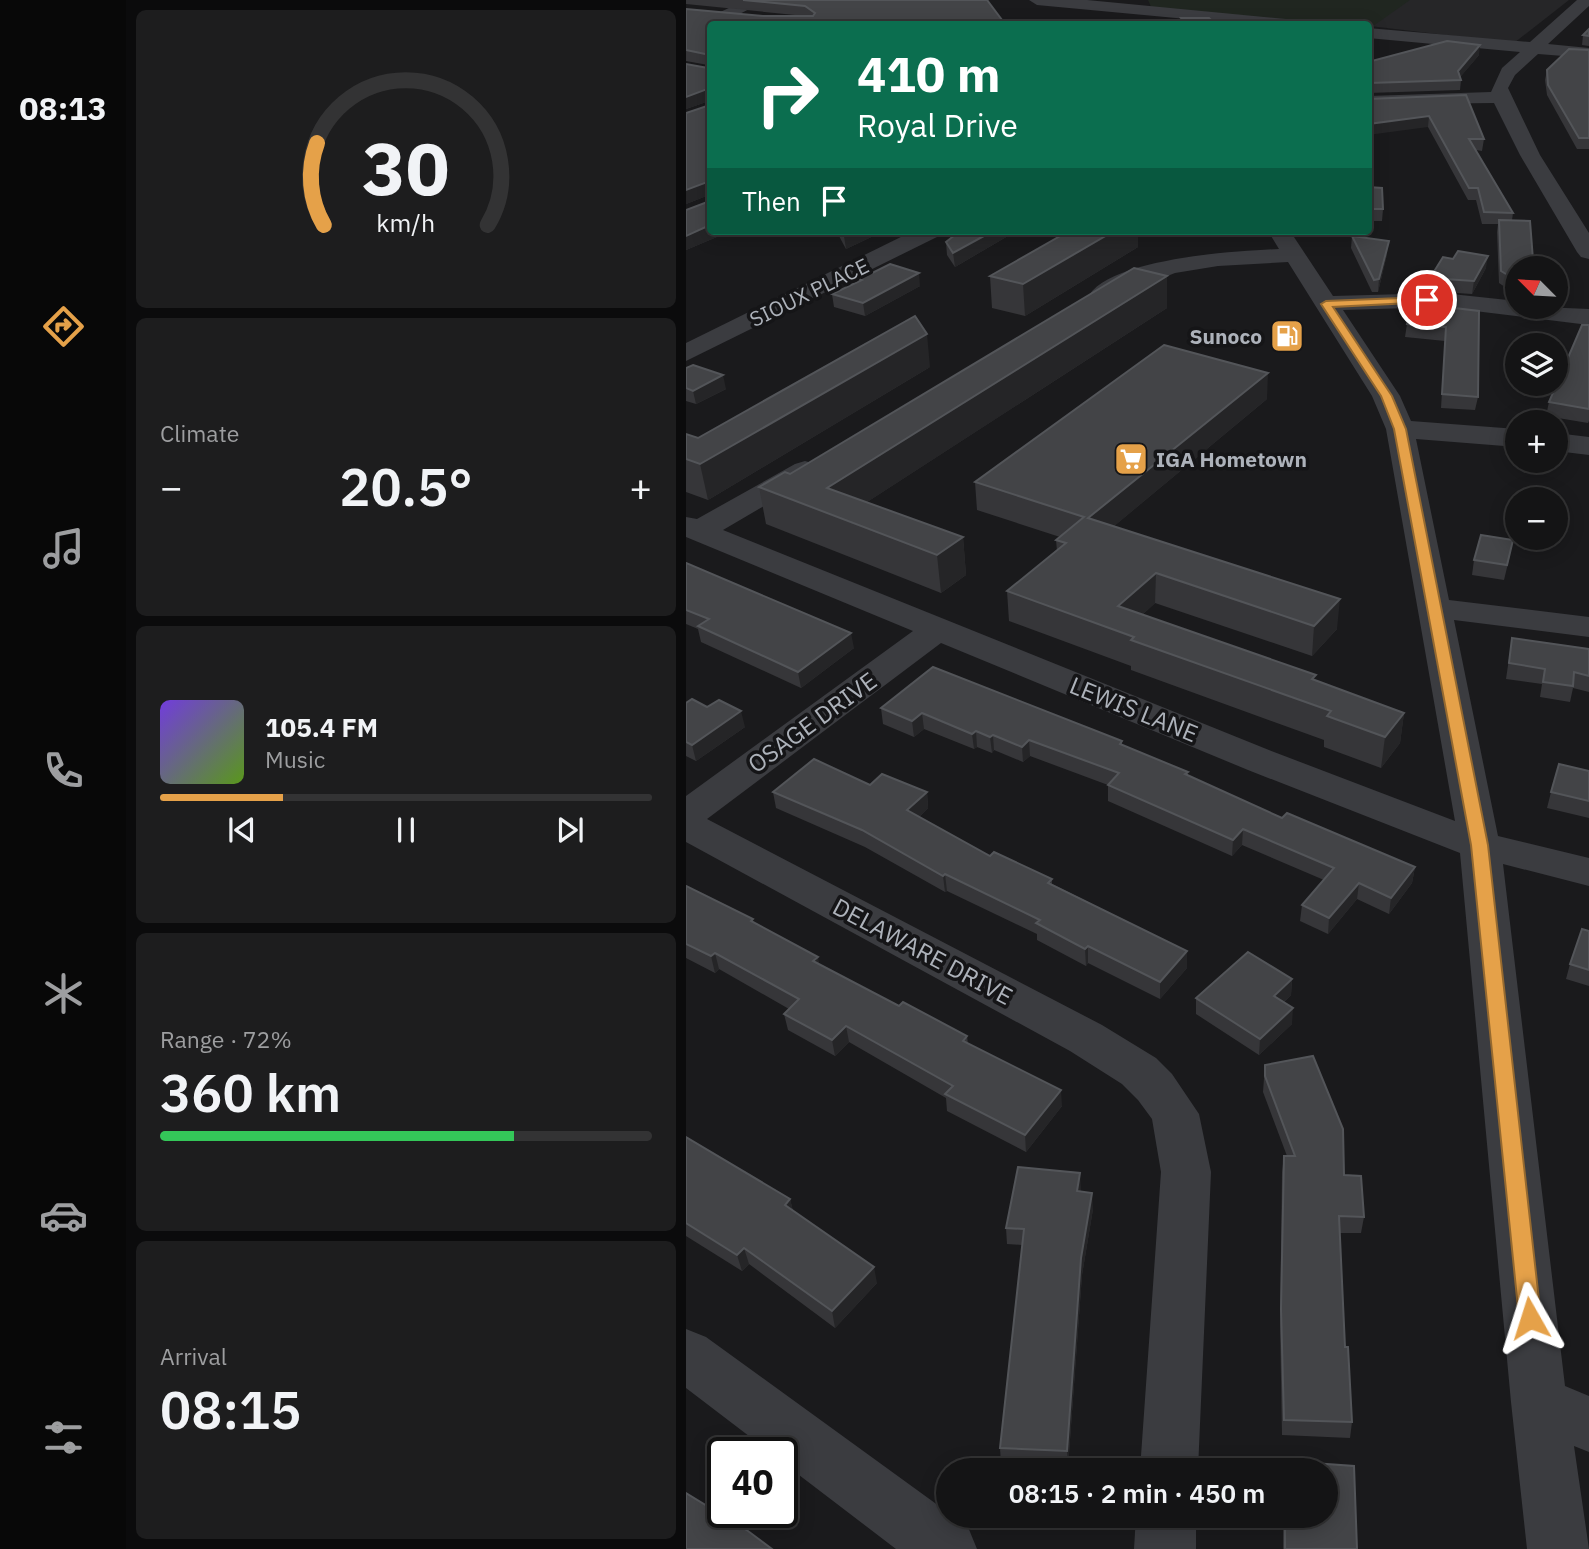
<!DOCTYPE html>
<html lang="en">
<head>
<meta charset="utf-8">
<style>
	body { margin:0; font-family:"IBM Plex Sans",sans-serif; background:#1d1d1e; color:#f1f3f6; height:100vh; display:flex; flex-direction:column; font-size:26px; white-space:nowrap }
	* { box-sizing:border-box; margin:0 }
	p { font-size:23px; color:#9d9ea0 }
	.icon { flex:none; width:38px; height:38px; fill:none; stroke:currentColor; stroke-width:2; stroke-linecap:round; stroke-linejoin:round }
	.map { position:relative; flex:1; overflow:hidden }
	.details { display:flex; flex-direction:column; gap:10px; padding:10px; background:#0b0b0c; width:560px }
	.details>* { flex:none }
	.guide { position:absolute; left:21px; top:21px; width:665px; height:214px; border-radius:7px; box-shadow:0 4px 18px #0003,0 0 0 2px #333334; background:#0b6e4f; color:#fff; overflow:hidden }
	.needle { width:46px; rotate:294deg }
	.buttons { position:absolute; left:819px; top:256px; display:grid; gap:14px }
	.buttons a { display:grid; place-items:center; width:63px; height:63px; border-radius:50%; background:#141415; box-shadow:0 4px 18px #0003,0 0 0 2px #333334; font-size:35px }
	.speed { position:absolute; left:21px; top:1437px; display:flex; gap:14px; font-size:35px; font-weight:700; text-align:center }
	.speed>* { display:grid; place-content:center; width:91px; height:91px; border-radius:50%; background:#141415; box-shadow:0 4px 18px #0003,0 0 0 2px #333334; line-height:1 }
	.speed .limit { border:4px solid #111; border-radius:10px; background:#fff; color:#111 }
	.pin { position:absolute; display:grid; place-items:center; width:60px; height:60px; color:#fff; margin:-30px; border:4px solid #fff; border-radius:50%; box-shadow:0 2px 7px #0007 }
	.me { position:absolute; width:77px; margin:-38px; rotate:354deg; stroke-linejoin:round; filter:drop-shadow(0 0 5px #0008) }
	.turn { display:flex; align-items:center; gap:24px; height:147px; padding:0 35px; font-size:32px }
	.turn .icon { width:91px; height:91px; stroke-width:2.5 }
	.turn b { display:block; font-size:49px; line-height:60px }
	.then { display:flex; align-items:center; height:66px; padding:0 35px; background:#0003; gap:14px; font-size:26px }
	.big { font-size:52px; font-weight:600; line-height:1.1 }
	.details .tile { flex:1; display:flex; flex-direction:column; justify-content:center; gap:10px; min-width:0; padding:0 24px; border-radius:10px; background:#1d1d1e }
	.details .dial { align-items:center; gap:0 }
	.dial svg { height:182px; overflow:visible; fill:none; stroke:#333334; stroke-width:7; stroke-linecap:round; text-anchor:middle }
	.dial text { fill:#f1f3f6; stroke:none }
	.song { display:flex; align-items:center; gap:21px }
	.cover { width:84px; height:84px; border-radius:10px; background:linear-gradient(135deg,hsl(260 70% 55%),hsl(90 70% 35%)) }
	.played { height:7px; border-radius:4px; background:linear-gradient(90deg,#e5a149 25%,#333334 25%) }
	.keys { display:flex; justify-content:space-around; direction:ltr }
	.heat { display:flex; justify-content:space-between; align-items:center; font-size:38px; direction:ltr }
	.charge { height:10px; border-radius:5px; background:linear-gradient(90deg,#34c759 72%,#333334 0) }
	.trip { position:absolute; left:250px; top:1458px; width:402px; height:70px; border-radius:35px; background:#141415; box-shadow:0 4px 18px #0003,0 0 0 2px #333334; font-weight:600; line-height:70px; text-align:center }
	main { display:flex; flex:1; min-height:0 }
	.menu { display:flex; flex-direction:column; width:126px; justify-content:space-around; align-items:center; background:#080808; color:#9d9ea0 }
	.menu .icon { width:49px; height:49px }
	.menu .selected { color:#e5a149 }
	.menu b { font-size:32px; color:#f1f3f6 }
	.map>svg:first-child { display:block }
	.built { fill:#262628 }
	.green { fill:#202620 }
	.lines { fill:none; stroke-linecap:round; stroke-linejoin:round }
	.minor { fill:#3b3c40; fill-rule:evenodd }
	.wall { fill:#363639 }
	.shaded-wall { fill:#252527 }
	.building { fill:#434447; stroke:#535559; stroke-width:2 }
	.route { fill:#e5a149; stroke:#95692f; stroke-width:2 }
	.labels { text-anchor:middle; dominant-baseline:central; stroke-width:7; stroke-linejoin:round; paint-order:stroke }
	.far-street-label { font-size:21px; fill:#adb2ba; stroke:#151517 }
	.far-poi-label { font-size:21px; font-weight:bold; fill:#adb2ba; stroke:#151517; text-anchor:end }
	.street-label { font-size:24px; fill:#adb2ba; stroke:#151517 }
</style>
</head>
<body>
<main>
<nav class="menu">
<b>08:13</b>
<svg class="icon selected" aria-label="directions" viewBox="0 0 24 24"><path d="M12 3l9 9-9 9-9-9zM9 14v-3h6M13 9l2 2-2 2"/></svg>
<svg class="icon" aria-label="music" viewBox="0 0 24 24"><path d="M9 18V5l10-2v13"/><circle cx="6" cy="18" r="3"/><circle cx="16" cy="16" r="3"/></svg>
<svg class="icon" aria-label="phone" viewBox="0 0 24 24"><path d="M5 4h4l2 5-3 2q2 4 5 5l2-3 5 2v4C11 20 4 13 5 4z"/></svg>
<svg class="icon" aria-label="climate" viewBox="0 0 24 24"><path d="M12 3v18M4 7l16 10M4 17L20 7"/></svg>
<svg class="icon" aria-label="car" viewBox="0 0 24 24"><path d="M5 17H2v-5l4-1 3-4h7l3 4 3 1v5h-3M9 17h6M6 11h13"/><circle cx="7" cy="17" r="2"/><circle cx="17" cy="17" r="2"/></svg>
<svg class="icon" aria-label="filters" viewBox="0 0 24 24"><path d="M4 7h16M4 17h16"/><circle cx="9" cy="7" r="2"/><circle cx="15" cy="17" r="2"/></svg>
</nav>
<section class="details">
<div class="tile dial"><svg viewBox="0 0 100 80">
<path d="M14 69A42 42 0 1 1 86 69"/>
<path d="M14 69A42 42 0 0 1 11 33" stroke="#e5a149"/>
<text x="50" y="56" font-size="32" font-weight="700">30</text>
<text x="50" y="72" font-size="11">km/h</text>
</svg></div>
<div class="tile"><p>Climate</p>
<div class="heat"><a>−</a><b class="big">20.5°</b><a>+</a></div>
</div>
<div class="tile">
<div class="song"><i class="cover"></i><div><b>105.4 FM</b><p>Music</p></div></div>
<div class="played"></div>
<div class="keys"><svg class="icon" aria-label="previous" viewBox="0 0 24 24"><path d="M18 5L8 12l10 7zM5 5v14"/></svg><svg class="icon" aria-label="pause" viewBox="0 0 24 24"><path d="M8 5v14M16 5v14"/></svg><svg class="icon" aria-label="next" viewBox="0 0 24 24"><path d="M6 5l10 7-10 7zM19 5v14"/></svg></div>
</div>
<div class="tile"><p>Range · 72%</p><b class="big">360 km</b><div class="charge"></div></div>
<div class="tile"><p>Arrival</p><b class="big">08:15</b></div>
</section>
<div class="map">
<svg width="903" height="1549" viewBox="0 0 903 1549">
	<rect width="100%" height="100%" fill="#1a1a1c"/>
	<!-- built -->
	<polygon class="built" points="463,0 883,0 828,43"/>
	<!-- green -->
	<polygon class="green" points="462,0 724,0 683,29 682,24 627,24 466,9"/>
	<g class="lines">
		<!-- minor -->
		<g class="minor">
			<polygon points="60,0 81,0 34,24 24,24 24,29 0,39 0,28"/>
			<polygon points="343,0 401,0 600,19 608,24 554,24 351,5"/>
			<polygon points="891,0 903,0 903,6 862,44 903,48 903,58 852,54 829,75 822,88 854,155 903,233 903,259 895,257 891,252 834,155 808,103 721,104 682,108 682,96 805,92 816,68 834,52 682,38 682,28 844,42"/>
			<polygon points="227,231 256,231 253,236 0,361 0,343"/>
			<path d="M582,231H604L647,296L756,293L831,301V306L903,309V325L756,307L657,310L714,396L725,421L831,429V447L730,439L763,600L903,617V637L768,620L812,836L903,858V886L817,864L879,1386L903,1396V1452L888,1446L903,1549H841L825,1402L774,853L562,770L255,643L21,819L416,1025L470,1058L486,1074L513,1114L525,1172L512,1470H454L475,1172L466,1119L452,1100L436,1084L384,1051L0,842V796L227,631L0,537V517L11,519L109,464L119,461L129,464L134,470L129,476L37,530L588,752L769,821L700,429L686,396L602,262L532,266L489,273L415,302L406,300L403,295C428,258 550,251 593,249Z"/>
			<polygon points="870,433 903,437 903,455 870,451"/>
			<polygon points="0,1329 20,1337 282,1527 291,1549 210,1549 96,1462 96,1452 84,1452 0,1388"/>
			<polygon points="450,1516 510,1516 510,1549 448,1549"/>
		</g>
	</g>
	<!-- wall -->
	<g class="wall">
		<polygon points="0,0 303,0 45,231 0,250 0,210 24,201 24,195 23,195 0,204 24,101 23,101 0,109 0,64 22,68 22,65 0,61 0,9 77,16 119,16 0,4"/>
		<polygon points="903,29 903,46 896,45 897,35"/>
		<polygon points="903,50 903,149 891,149 861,95 859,80 861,70"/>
		<polygon points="793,55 774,77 775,80 774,90 682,93 682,62"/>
		<polygon points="780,95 798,139 796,151 790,150 827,213 826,220 831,268 831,292 828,293 813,283 811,232 812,224 796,224 790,200 782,200 742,127 683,100"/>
		<polygon points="682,187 697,209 696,221 682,221"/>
		<polygon points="152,231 198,231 160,249 153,236"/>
		<polygon points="274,231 348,231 342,235 327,233 269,267 261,255 260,242"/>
		<polygon points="383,231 452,231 452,247 339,316 306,308 304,276"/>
		<polygon points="666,236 701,254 692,292 686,292 665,248"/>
		<polygon points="800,268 786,294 742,291 744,278"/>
		<polygon points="481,276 481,308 181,502 277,537 280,575 255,593 80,524 73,487 104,474"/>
		<polygon points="174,279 234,286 179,316 148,307 146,294 174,281"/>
		<polygon points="793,311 792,397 789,410 755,408 759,341 719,337 721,324"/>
		<polygon points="903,325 903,421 902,423 860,416 863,402"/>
		<polygon points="244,367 22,500 0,492 0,434 12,438"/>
		<polygon points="0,368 40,389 10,404 0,401"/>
		<polygon points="581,399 428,526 651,629 626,656 469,603 456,615 629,680 718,713 714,743 695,768 638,747 638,740 445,670 445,666 323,621 321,591 371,551 370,540 374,537 291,510 289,482"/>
		<polygon points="824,555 818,580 786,575 788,560"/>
		<polygon points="0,563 168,648 115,688 15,642 12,629 0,624"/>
		<polygon points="826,638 903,649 903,692 887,688 884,702 854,697 856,684 820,679"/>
		<polygon points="247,667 436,741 436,745 502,772 502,776 596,818 729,867 726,883 703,914 671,899 642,934 614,921 616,905 638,880 556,845 546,856 422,801 422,785 344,756 337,762 308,750 306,753 291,747 288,749 238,729 228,737 197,724 195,708"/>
		<polygon points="0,703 59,727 10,761 0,756"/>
		<polygon points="903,771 903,818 861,808 865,792"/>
		<polygon points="184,785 241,792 242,808 233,817 304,856 366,879 366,884 501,951 501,968 474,999 402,963 400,966 351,940 351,934 261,891 259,892 179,847 90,808 87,792"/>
		<polygon points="0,886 68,923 133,965 213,1006 281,1036 282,1044 376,1106 340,1152 261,1111 260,1098 163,1042 149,1056 102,1030 98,1014 103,1009 33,969 29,973 0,958"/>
		<polygon points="903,931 903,986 880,979 884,964"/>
		<polygon points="606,979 605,995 598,1002 606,1024 573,1055 510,1014 510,998"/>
		<polygon points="579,1065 658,1175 678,1217 675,1233 653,1233 659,1347 666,1422 664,1438 596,1435 594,1325 596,1172 598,1156 601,1156 577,1092"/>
		<polygon points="0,1137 104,1199 107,1211 191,1283 149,1328 63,1264 56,1271 0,1236"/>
		<polygon points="395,1189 394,1192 407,1209 396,1275 382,1467 315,1463 314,1448 336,1245 321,1244 320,1228"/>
		<polygon points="599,1461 668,1466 671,1549 597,1549 597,1516 640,1516 640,1470 598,1470"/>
	</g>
	<!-- shaded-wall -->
	<g class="shaded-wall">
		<polygon points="794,45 793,55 771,81 772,71"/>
		<polygon points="21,89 23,101 0,109 0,97"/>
		<polygon points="743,116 742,127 682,135 682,124"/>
		<polygon points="21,182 23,195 0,204 0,190"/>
		<polygon points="24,225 24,231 45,231 0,250 0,236"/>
		<polygon points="169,231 198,231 160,249 158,236"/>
		<polygon points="307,231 327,231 327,233 269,267 267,253"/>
		<polygon points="428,231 452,231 452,247 339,316 337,284"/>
		<polygon points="703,241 701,254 692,292 693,279"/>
		<polygon points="802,256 800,268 786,294 788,281"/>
		<polygon points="233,273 234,286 179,316 177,303"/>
		<polygon points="481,276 481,308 155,519 141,488"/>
		<polygon points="830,280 831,280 831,292 828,293"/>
		<polygon points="241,334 244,367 22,500 14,464"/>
		<polygon points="582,373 581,399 403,547 402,518"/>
		<polygon points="37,375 40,389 10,404 7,391"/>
		<polygon points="277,537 280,575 255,593 251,555"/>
		<polygon points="470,573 469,603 437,633 432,606"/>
		<polygon points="654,599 651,629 626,656 628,626"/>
		<polygon points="165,633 168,648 115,688 112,672"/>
		<polygon points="55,711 59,727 10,761 6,745"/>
		<polygon points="236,713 238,729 228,737 226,721"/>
		<polygon points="718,713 714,743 695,768 699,737"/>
		<polygon points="290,731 291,747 288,749 286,734"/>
		<polygon points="307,735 308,750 306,753 304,737"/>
		<polygon points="343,740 344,756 337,762 336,747"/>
		<polygon points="241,792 242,808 223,826 221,810"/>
		<polygon points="557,829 556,845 546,856 547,840"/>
		<polygon points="729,867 726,883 703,914 705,898"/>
		<polygon points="259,874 261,891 259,892 257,876"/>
		<polygon points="673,883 671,899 642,934 643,918"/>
		<polygon points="402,946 402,963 400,966 399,949"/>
		<polygon points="501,951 501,968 474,999 474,982"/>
		<polygon points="29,953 33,969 29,973 25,956"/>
		<polygon points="132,957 135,973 127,961"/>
		<polygon points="606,979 605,995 586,1012 588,996"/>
		<polygon points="607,1008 606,1024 573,1055 574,1039"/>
		<polygon points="160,1026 163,1042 149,1056 146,1040"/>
		<polygon points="375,1090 376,1106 340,1152 339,1135"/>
		<polygon points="394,1173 395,1189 391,1208 391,1191"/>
		<polygon points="406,1193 407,1209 396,1275 382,1467 381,1451 395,1258"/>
		<polygon points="104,1199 108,1215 99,1205"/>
		<polygon points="58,1248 63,1264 56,1271 51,1255"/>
		<polygon points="188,1267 191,1283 149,1328 146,1311"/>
	</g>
	<!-- building -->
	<g class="building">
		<polygon points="57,0 301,0 319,24 24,24 24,55 0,50 0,9 77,16 127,16 129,13 119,6"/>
		<polygon points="495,18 523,18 529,24 500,24"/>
		<polygon points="903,29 903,36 897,35"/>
		<polygon points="761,41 794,45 772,71 775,80 683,83 682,85 682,62"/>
		<polygon points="883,49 903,50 903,138 893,138 862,85 861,70"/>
		<polygon points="24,56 24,91 21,89 0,97 0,64 22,68"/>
		<polygon points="780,95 798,139 783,139 827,213 798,212 792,188 783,188 743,116 682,124 682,99"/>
		<polygon points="24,97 24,225 0,236 0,210 24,201 24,184 21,182 0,190 0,113 24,105"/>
		<polygon points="682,187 696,188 697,209 682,209"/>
		<polygon points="813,220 844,221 847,260 860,268 831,268 831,280 830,280 815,271"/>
		<polygon points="155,231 169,231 158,236"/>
		<polygon points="274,231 307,231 267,253 260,242"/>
		<polygon points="383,231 428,231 337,284 304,276"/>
		<polygon points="666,236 703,241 693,279 688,280"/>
		<polygon points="772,251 802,256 788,281 744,278 757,257 767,259"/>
		<polygon points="204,264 233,273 177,303 146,294 176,280 174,279"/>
		<polygon points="448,268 481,276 141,488 277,537 251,555 73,487 99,472 104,474"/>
		<polygon points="726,303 793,311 792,397 756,394 760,327 721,324"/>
		<polygon points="229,316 241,334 14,464 0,459 0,434 12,438"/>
		<polygon points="896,325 903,325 903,409 863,402"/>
		<polygon points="478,345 582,373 402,518 654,599 628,626 470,573 432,606 630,675 626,679 718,713 699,737 641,716 645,711 445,640 448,637 321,591 380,543 370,540 398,517 289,482"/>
		<polygon points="7,365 37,375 7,391 0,388 0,368"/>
		<polygon points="795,535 827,540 821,565 788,560"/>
		<polygon points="0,563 165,633 112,672 12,626 23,619 0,610"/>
		<polygon points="826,638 903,649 903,676 888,672 887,686 857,682 859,669 823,663"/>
		<polygon points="247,667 436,741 434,744 502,772 499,774 596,818 601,813 729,867 705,898 673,883 643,918 616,905 648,868 557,829 547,840 422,785 433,773 343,740 336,747 307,735 304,737 290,731 286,734 236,713 226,721 195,708"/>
		<polygon points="6,699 21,707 33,700 55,711 6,745 0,742 0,703"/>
		<polygon points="128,759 184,785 196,774 241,792 221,810 304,856 308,852 366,879 362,883 501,951 474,982 402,946 399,949 350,923 354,920 259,874 257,876 176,830 87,792"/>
		<polygon points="873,764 903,771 903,801 865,792"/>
		<polygon points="0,886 67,919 65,921 132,957 127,961 213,1006 217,1002 281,1036 277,1041 375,1090 339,1135 259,1094 267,1086 160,1026 146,1040 98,1014 113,999 29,953 25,956 0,944"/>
		<polygon points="896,929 903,931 903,970 884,964"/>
		<polygon points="562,952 606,979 588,996 607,1008 574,1039 510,998"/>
		<polygon points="627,1056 657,1129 658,1175 675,1176 678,1217 653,1216 659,1347 662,1347 666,1422 598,1420 595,1309 598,1156 609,1156 579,1076 579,1065"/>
		<polygon points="0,1137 104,1199 99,1205 188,1267 146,1311 58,1248 51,1255 0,1223"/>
		<polygon points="332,1167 394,1173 391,1191 406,1193 395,1258 381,1451 314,1448 338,1229 320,1228"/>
		<polygon points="599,1461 668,1466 671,1549 599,1549 599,1516 640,1516 640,1470 599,1470"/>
		<polygon points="0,1493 62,1531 86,1549 0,1549"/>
	</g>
	<!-- route -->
	<polygon class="route" points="741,297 744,297 744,302 647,307 706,396 720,429 802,845 855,1318 852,1326 844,1329 836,1326 833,1318 785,845 708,429 695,396 635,304 640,301"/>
	<!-- icons -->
	<defs>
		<symbol id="fuel-square" viewBox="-11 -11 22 22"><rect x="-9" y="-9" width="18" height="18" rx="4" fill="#e5a149" stroke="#151517"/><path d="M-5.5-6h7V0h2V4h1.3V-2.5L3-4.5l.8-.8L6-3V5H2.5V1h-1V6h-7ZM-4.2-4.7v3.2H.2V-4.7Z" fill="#fff"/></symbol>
		<symbol id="supermarket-square" viewBox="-11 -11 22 22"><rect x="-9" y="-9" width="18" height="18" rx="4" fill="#e5a149" stroke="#151517"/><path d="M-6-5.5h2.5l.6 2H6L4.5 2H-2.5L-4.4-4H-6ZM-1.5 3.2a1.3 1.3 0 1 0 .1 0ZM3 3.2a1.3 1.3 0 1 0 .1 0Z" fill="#fff"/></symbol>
	</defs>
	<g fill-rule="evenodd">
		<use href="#fuel-square" x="582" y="317" width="38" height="38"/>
		<use href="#supermarket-square" x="426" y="440" width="38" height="38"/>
	</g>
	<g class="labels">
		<!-- far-street labels -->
		<g class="far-street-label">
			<text transform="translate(123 292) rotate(-26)">SIOUX PLACE</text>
		</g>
		<!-- far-poi labels -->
		<g class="far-poi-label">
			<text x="576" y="336">Sunoco</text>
			<text x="470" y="459" text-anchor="start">IGA Hometown</text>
		</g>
		<!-- street labels -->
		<g class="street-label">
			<text transform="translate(448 709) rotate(22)">LEWIS LANE</text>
			<text transform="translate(126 722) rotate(-36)">OSAGE DRIVE</text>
			<text transform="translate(237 951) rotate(28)">DELAWARE DRIVE</text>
		</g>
	</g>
</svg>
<div class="buttons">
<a><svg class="needle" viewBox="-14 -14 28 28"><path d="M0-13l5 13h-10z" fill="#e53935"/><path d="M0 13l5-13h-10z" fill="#9d9ea0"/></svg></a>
<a><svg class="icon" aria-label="layers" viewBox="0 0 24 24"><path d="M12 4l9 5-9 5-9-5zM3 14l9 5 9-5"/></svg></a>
<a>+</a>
<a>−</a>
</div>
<div class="speed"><div class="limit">40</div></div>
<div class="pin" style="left:741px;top:300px;background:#d93025"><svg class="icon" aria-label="arrive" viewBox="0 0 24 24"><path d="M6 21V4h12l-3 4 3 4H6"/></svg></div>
<svg class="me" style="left:844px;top:1318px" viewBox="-20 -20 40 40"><path d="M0-17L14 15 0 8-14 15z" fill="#e5a149" stroke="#fff" stroke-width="4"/></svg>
<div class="trip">08:15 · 2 min · 450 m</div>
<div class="guide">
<div class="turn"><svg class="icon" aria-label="right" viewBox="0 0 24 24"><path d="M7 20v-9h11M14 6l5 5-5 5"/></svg><div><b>410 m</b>Royal Drive</div></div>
<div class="then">Then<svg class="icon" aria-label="arrive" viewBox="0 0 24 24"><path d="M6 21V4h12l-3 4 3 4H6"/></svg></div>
</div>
</div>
</main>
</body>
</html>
